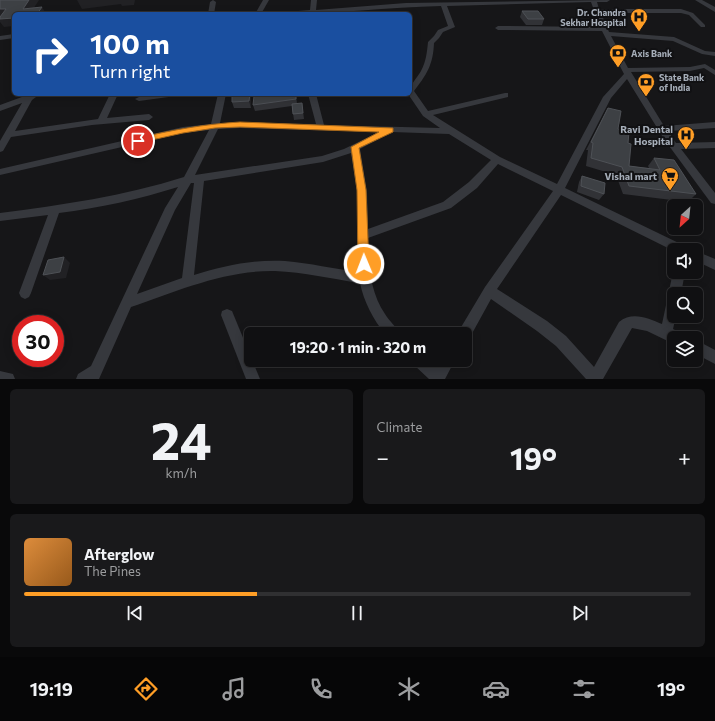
<!DOCTYPE html>
<html lang="en">
<head>
<meta charset="utf-8">
<style>
	body { margin:0; font-family:Commissioner,sans-serif; background:#19191b; color:#f1f3f6; height:100vh; display:flex; flex-direction:column; font-size:15px; white-space:nowrap }
	* { box-sizing:border-box; margin:0 }
	p { font-size:13px; color:#9c9d9f }
	.icon { flex:none; width:22px; height:22px; fill:none; stroke:currentColor; stroke-width:2; stroke-linecap:round; stroke-linejoin:round }
	.map { position:relative; height:379px; overflow:hidden }
	.side { display:flex; flex-direction:column; gap:10px; padding:10px; background:#09090a; flex:1 }
	.side>* { flex:none }
	.top-card { position:absolute; left:12px; top:12px; width:400px; height:84px; border-radius:6px; box-shadow:0 2px 10px #0003,0 0 0 1px #303032; background:#1a4fa0; color:#fff; overflow:hidden }
	.needle { width:26px; rotate:207deg }
	.controls { position:absolute; left:667px; top:199px; display:grid; gap:8px }
	.controls a { display:grid; place-items:center; width:36px; height:36px; border-radius:6px; background:#101012; box-shadow:0 2px 10px #0003,0 0 0 1px #303032; font-size:20px }
	.speed { position:absolute; left:12px; top:315px; display:flex; gap:8px; font-size:20px; font-weight:700; text-align:center }
	.speed>* { display:grid; place-content:center; width:52px; height:52px; border-radius:50%; background:#101012; box-shadow:0 2px 10px #0003,0 0 0 1px #303032; line-height:1 }
	.speed .limit { border:6px solid #d22; background:#fff; color:#111 }
	.pin { position:absolute; display:grid; place-items:center; width:34px; height:34px; color:#fff; margin:-17px; border:2px solid #fff; border-radius:50%; box-shadow:0 1px 4px #0007 }
	.me { position:absolute; width:44px; margin:-22px; rotate:359deg; stroke-linejoin:round; filter:drop-shadow(0 0 3px #0008) }
	.turn { display:flex; align-items:center; gap:14px; height:84px; padding:0 12px; font-size:18px }
	.turn .icon { width:52px; height:52px; stroke-width:2.5 }
	.turn b { display:block; font-size:28px; line-height:34px }
	.big { font-size:30px; font-weight:700; line-height:1.1 }
	.side .widget { flex:1; display:flex; flex-direction:column; justify-content:center; gap:6px; min-width:0; padding:0 14px; border-radius:6px; background:#19191b }
	.side .dial { align-items:center; gap:0 }
	.dial b { font-size:52px; line-height:1 }
	.song { display:flex; align-items:center; gap:12px }
	.cover { width:48px; height:48px; border-radius:6px; background:linear-gradient(135deg,hsl(30 70% 55%),hsl(30 70% 35%)) }
	.played { height:4px; border-radius:2px; background:linear-gradient(90deg,#ff9e26 35%,#303032 35%) }
	.keys { display:flex; justify-content:space-around; direction:ltr }
	.heat { display:flex; justify-content:space-between; align-items:center; font-size:22px; direction:ltr }
	.side .tiles { flex:1; display:grid; gap:10px; grid-template-columns:1fr 1fr }
	.widget:last-child { grid-column:span 2 }
	.trip { position:absolute; left:244px; top:327px; width:228px; height:40px; border-radius:6px; background:#101012; box-shadow:0 2px 10px #0003,0 0 0 1px #303032; font-weight:700; line-height:40px; text-align:center }
	.tabs { display:flex; height:64px; justify-content:space-around; align-items:center; background:#060607; color:#9c9d9f }
	.tabs .icon { width:28px; height:28px }
	.tabs .selected { color:#ff9e26 }
	.tabs b { font-size:18px; color:#f1f3f6 }
	.map>svg:first-child { display:block }
	.lines { fill:none; stroke-linecap:round; stroke-linejoin:round }
	.minor { fill:#36383d; fill-rule:evenodd }
	.wall { fill:#313236 }
	.shaded-wall { fill:#212124 }
	.building { fill:#3d4044; stroke:#4e5156 }
	.route { fill:#ff9e26; stroke:#a66719 }
	.labels { text-anchor:middle; dominant-baseline:central; stroke-width:4; stroke-linejoin:round; paint-order:stroke }
	.far-poi-label { font-size:9px; font-weight:bold; fill:#a6aeb9; stroke:#111113; text-anchor:start }
	.poi-label { font-size:10px; font-weight:bold; fill:#a6aeb9; stroke:#111113; text-anchor:end }
</style>
</head>
<body>
<div class="map">
<svg width="715" height="379" viewBox="0 0 715 379">
	<rect width="100%" height="100%" fill="#161618"/>
	<g class="lines">
		<!-- minor -->
		<g class="minor">
			<polygon points="213,0 216,2 214,14 208,14 210,2"/>
			<polygon points="263,0 269,0 261,14 255,14"/>
			<path d="M311,0H317L316,10L406,3L610,0L607,2H597L599,9H681L693,13L705,25V27H701L689,15L681,13H601L609,32L674,37L705,51L715,52V56L702,54L673,41L611,36L628,68L690,67L705,64L715,70V75L704,68L690,71L631,72L664,126L715,122V128L668,131L676,143L715,142V148L681,149L715,193V204L711,203L664,139L627,79L611,98L565,188L687,247L689,250L674,251L561,195L497,289L547,321L566,336L594,367L619,322C632,311 648,318 662,324L673,272L674,270V272H685L681,294H674V316H676L673,329L681,333L683,338H674V344L647,331L632,328L603,379H586L556,346L537,331L491,299L469,339L465,340V334H457L485,287L553,191L498,164L477,188L451,208L368,238C368,264 370,292 385,314C389,321 396,326 400,334H385C373,319 364,302 360,283C332,279 304,272 275,271C225,270 177,291 131,307L99,379H76L78,374L91,366L165,208L178,187C140,199 99,208 59,213L31,293L29,297L25,299L21,297L19,293L48,215L0,221V213C62,205 124,196 184,177L209,130L183,133L0,175V169L183,127L211,124L218,94H226L220,123L316,124L308,94H316L324,125L440,128L423,116L408,94H410C410,83 416,80 421,71C426,62 427,52 428,42L434,36L438,30L448,26L441,6C388,7 335,14 283,14L286,12L310,10ZM591,2L600,27L498,26L495,28L498,30L602,31L624,74L603,97L557,184L500,157L433,115L508,97V93H505L428,111L414,91C427,74 433,65 434,43L439,38L443,32L455,27L447,6ZM240,128L379,132L344,149L322,156L195,175L218,129ZM392,132L449,134L491,160L469,182L443,202L368,229L367,192L360,149ZM351,153L357,192V248L359,272C334,269 310,263 285,261C254,259 223,266 194,275L204,181L323,162ZM191,183H194L182,278L137,294L175,210Z"/>
			<polygon points="695,0 702,0 715,7 715,12"/>
			<polygon points="14,34 14,38 0,40 0,36"/>
			<polygon points="30,94 40,94 32,100 15,131 98,119 110,94 118,94 107,118 149,114 153,117 149,120 92,125 11,137 3,151 0,152 0,141 22,103 0,111 0,105"/>
			<polygon points="158,94 180,94 176,96 139,101 135,99 139,97"/>
			<polygon points="696,251 715,259 715,270 696,261"/>
			<polygon points="227,309 232,311 260,379 246,379 221,315 222,311"/>
			<polygon points="696,340 715,350 715,364 696,354"/>
			<polygon points="412,360 429,360 436,367 440,360 455,360 445,379 429,379 414,365"/>
			<polygon points="0,371 13,374 15,379 0,379"/>
		</g>
	</g>
	<!-- wall -->
	<g class="wall">
		<polygon points="522,11 544,19 542,25 526,25 520,17"/>
		<polygon points="251,94 251,108 234,108 232,102"/>
		<polygon points="296,94 297,104 302,103 304,119 294,120 292,106 255,111 253,105"/>
		<polygon points="608,108 618,129 628,143 629,166 649,168 648,166 654,158 696,194 688,202 623,194 616,175 586,166 588,150 586,150"/>
		<polygon points="582,176 604,194 599,200 577,192 579,182"/>
	</g>
	<!-- shaded-wall -->
	<g class="shaded-wall">
		<polygon points="29,0 42,0 39,0 30,14 23,9"/>
		<polygon points="77,0 135,0 134,5 122,6 121,4 82,9"/>
		<polygon points="42,7 46,14 37,14"/>
		<polygon points="0,9 6,9 0,18"/>
		<polygon points="14,18 14,26 4,27 0,22 0,19"/>
		<polygon points="250,94 251,94 251,108 249,101"/>
		<polygon points="64,257 70,263 66,278 50,280 43,275"/>
	</g>
	<!-- building -->
	<g class="building">
		<polygon points="0,0 29,0 23,9 42,7 37,14 14,14 14,18 0,19 0,17 6,9 0,9"/>
		<polygon points="522,11 538,11 544,19 528,19"/>
		<polygon points="232,94 250,94 249,101 232,102"/>
		<polygon points="276,94 296,94 296,99 253,105 254,96"/>
		<polygon points="302,103 303,113 293,114 292,104"/>
		<polygon points="608,108 621,111 618,129 629,132 628,143 631,144 629,166 660,170 654,158 674,160 696,194 629,186 622,167 591,158 593,143 591,142"/>
		<polygon points="582,176 605,183 604,194 581,186"/>
		<polygon points="64,257 60,272 43,275 48,260"/>
	</g>
	<!-- route -->
	<path class="route" d="M240,122L393,128V132L359,148L366,190L369,264L367,267L364,269L360,267L358,264L357,190L351,147L379,132L240,127L215,128L183,133L138,143L133,141L138,138C172,130 205,124 240,122Z"/>
	<!-- icons -->
	<defs>
		<symbol id="hospital-pin" viewBox="-11 -11 22 30"><path d="M0 17L-7.5 6A9.5 9.5 0 1 1 7.5 6Z" fill="#ff9e26" stroke="#111113"/><path d="M-5-5h3v3.5h4V-5h3V5h-3V1.5h-4V5h-3Z" fill="#111"/></symbol>
		<symbol id="bank-pin" viewBox="-11 -11 22 30"><path d="M0 17L-7.5 6A9.5 9.5 0 1 1 7.5 6Z" fill="#ff9e26" stroke="#111113"/><path d="M-6-4H6V4H-6ZM0-2.3a2.3 2.3 0 1 0 0 4.6a2.3 2.3 0 1 0 0-4.6Z" fill="#111"/></symbol>
		<symbol id="supermarket-pin" viewBox="-11 -11 22 30"><path d="M0 17L-7.5 6A9.5 9.5 0 1 1 7.5 6Z" fill="#ff9e26" stroke="#111113"/><path d="M-6-5.5h2.5l.6 2H6L4.5 2H-2.5L-4.4-4H-6ZM-1.5 3.2a1.3 1.3 0 1 0 .1 0ZM3 3.2a1.3 1.3 0 1 0 .1 0Z" fill="#111"/></symbol>
	</defs>
	<g fill-rule="evenodd">
		<use href="#hospital-pin" x="629" y="7" width="20" height="27"/>
		<use href="#bank-pin" x="608" y="43" width="20" height="27"/>
		<use href="#bank-pin" x="636" y="72" width="20" height="27"/>
		<use href="#hospital-pin" x="676" y="125" width="20" height="27"/>
		<use href="#supermarket-pin" x="660" y="166" width="20" height="27"/>
	</g>
	<g class="labels">
		<!-- far-poi labels -->
		<g class="far-poi-label">
			<text x="626" y="12" text-anchor="end">Dr. Chandra<tspan x="626" dy="10">Sekhar Hospital</tspan></text>
			<text x="631" y="53">Axis Bank</text>
			<text x="659" y="77">State Bank<tspan x="659" dy="10">of India</tspan></text>
		</g>
		<!-- poi labels -->
		<g class="poi-label">
			<text x="673" y="129">Ravi Dental<tspan x="673" dy="12">Hospital</tspan></text>
			<text x="657" y="176">Vishal mart</text>
		</g>
	</g>
</svg>
<div class="controls">
<a><svg class="needle" viewBox="-14 -14 28 28"><path d="M0-13l5 13h-10z" fill="#e53935"/><path d="M0 13l5-13h-10z" fill="#9c9d9f"/></svg></a>
<a><svg class="icon" aria-label="sound" viewBox="0 0 24 24"><path d="M4 9h4l5-4v14l-5-4H4zM17 9q2 3 0 6"/></svg></a>
<a><svg class="icon" aria-label="search" viewBox="0 0 24 24"><circle cx="10" cy="10" r="6"/><path d="M15 15l6 6"/></svg></a>
<a><svg class="icon" aria-label="layers" viewBox="0 0 24 24"><path d="M12 4l9 5-9 5-9-5zM3 14l9 5 9-5"/></svg></a>
</div>
<div class="speed"><div class="limit">30</div></div>
<div class="pin" style="left:138px;top:141px;background:#d93025"><svg class="icon" aria-label="arrive" viewBox="0 0 24 24"><path d="M6 21V4h12l-3 4 3 4H6"/></svg></div>
<svg class="me" style="left:364px;top:264px" viewBox="-20 -20 40 40"><circle r="17" fill="#ff9e26" stroke="#fff" stroke-width="3"/><path d="M0-11L8 9 0 5-8 9z" fill="#fff"/></svg>
<div class="trip">19:20 · 1 min · 320 m</div>
<div class="top-card">
<div class="turn"><svg class="icon" aria-label="right" viewBox="0 0 24 24"><path d="M7 20v-9h11M14 6l5 5-5 5"/></svg><div><b>100 m</b>Turn right</div></div>
</div>
</div>
<section class="side">
<div class="tiles">
<div class="widget dial"><b>24</b><p>km/h</p></div>
<div class="widget"><p>Climate</p>
<div class="heat"><a>−</a><b class="big">19°</b><a>+</a></div>
</div>
<div class="widget">
<div class="song"><i class="cover"></i><div><b>Afterglow</b><p>The Pines</p></div></div>
<div class="played"></div>
<div class="keys"><svg class="icon" aria-label="previous" viewBox="0 0 24 24"><path d="M18 5L8 12l10 7zM5 5v14"/></svg><svg class="icon" aria-label="pause" viewBox="0 0 24 24"><path d="M8 5v14M16 5v14"/></svg><svg class="icon" aria-label="next" viewBox="0 0 24 24"><path d="M6 5l10 7-10 7zM19 5v14"/></svg></div>
</div>
</div>
</section>
<nav class="tabs">
<b>19:19</b>
<svg class="icon selected" aria-label="directions" viewBox="0 0 24 24"><path d="M12 3l9 9-9 9-9-9zM9 14v-3h6M13 9l2 2-2 2"/></svg>
<svg class="icon" aria-label="music" viewBox="0 0 24 24"><path d="M9 18V5l10-2v13"/><circle cx="6" cy="18" r="3"/><circle cx="16" cy="16" r="3"/></svg>
<svg class="icon" aria-label="phone" viewBox="0 0 24 24"><path d="M5 4h4l2 5-3 2q2 4 5 5l2-3 5 2v4C11 20 4 13 5 4z"/></svg>
<svg class="icon" aria-label="climate" viewBox="0 0 24 24"><path d="M12 3v18M4 7l16 10M4 17L20 7"/></svg>
<svg class="icon" aria-label="car" viewBox="0 0 24 24"><path d="M5 17H2v-5l4-1 3-4h7l3 4 3 1v5h-3M9 17h6M6 11h13"/><circle cx="7" cy="17" r="2"/><circle cx="17" cy="17" r="2"/></svg>
<svg class="icon" aria-label="filters" viewBox="0 0 24 24"><path d="M4 7h16M4 17h16"/><circle cx="9" cy="7" r="2"/><circle cx="15" cy="17" r="2"/></svg>
<b>19°</b>
</nav>
</body>
</html>
